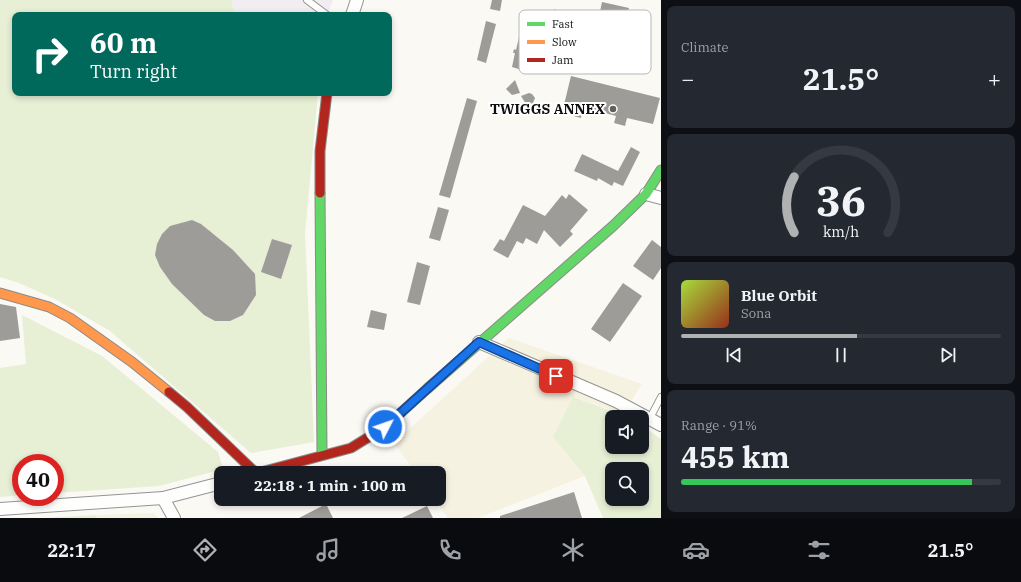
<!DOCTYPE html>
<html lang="en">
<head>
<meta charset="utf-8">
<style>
	body { margin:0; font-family:"IBM Plex Serif",serif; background:#242831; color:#f1f3f6; height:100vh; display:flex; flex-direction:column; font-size:15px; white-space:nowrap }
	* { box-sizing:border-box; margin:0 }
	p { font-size:13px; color:#9ea1a6 }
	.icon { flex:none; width:22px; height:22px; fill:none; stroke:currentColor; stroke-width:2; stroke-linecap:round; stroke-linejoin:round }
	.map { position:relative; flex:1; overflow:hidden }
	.panel { display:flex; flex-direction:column; gap:6px; padding:6px; background:#0d0f14; width:360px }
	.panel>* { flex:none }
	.hud { position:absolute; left:12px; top:12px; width:380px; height:84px; border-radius:8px; box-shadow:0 2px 6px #0003; background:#00695c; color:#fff; overflow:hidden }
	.controls { position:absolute; left:605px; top:410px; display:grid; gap:8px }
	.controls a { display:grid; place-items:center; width:44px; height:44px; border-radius:8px; background:#171b24; box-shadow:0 2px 6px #0003; font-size:20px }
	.speed { position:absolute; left:12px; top:454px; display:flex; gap:8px; font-size:20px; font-weight:700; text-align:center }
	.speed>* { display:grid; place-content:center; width:52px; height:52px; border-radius:50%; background:#171b24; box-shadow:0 2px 6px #0003; line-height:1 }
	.speed .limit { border:6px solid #d22; background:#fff; color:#111 }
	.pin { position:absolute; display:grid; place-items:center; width:34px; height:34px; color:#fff; margin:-17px; border-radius:8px; box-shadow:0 2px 6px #0006 }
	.me { position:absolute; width:44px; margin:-22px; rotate:49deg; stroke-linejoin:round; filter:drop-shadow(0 0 3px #0008) }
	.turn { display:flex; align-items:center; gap:14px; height:84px; padding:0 12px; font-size:18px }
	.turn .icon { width:52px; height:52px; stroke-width:2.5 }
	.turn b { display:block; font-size:28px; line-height:34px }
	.big { font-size:30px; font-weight:700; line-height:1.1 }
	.panel .card { flex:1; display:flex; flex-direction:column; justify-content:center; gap:6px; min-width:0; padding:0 14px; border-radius:8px; background:#242831 }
	.panel .dial { align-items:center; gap:0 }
	.dial svg { height:104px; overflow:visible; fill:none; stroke:#363941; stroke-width:7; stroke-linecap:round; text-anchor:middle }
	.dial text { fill:#f1f3f6; stroke:none }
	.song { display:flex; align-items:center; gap:12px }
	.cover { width:48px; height:48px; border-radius:6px; background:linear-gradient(135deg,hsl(80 70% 55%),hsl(10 70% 35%)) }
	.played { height:4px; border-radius:2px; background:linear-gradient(90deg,#b0b1b2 55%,#363941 55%) }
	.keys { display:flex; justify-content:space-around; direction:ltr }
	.heat { display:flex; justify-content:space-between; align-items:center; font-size:22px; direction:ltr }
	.charge { height:6px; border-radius:3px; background:linear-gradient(90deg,#34c759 91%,#363941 0) }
	.trip { position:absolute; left:214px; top:466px; width:232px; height:40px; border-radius:8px; background:#171b24; box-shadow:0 2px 6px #0003; font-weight:700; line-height:40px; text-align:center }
	.dock { display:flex; height:64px; justify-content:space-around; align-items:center; background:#090b0e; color:#9ea1a6 }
	.dock .icon { width:28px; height:28px }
	.dock .selected { color:#b0b1b2 }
	.dock b { font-size:18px; color:#f1f3f6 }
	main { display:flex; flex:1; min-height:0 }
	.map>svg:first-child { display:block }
	.industrial { fill:#f1edf0 }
	.farmland { fill:#f6f2e1 }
	.green { fill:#e7efd5; fill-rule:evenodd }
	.building { fill:#9e9c99 }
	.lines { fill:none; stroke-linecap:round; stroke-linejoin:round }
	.lane-casing { stroke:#949492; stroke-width:8 }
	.street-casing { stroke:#949492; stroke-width:14 }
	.fast-casing { stroke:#8b8a88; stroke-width:11 }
	.slow-casing { stroke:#8b8a88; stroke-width:11 }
	.jam-casing { stroke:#8b8a88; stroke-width:11 }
	.lane { stroke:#fefefd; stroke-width:6 }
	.street { stroke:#fefefd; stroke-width:12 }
	.fast { stroke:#63d668; stroke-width:9 }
	.slow { stroke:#ff974d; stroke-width:9 }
	.jam { stroke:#b3261e; stroke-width:9 }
	.route-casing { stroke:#114b97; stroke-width:10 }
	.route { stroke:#1a73e8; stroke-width:7 }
	.poi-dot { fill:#61605e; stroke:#fff; stroke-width:1.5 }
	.labels { text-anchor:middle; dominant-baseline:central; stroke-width:4; stroke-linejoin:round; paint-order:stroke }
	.poi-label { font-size:14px; font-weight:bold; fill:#0e0e0e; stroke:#fff; text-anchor:end }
	.key { fill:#fff; stroke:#b7b7b7; stroke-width:1 }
	.key-label { font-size:11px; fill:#0e0e0e }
</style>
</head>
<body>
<main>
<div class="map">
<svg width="661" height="518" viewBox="0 0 661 518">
	<rect width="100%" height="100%" fill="#faf9f4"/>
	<!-- industrial -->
	<polygon class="industrial" points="232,0 333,0 327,15 234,15"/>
	<!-- farmland -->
	<g class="farmland">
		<polygon points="509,338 642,384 623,414 574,397 553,437 585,476 478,518 448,518 434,499 439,499 439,473 416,473 394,443"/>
		<polygon points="154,513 158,518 96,518 97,515"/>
	</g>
	<!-- green -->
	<g class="green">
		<polygon points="0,0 232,0 234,15 15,15 15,93 318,93 305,233 314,442 251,453 110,331 55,299 19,283 0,277"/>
		<polygon points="22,315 102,356 218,452 223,469 159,486 55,493 55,463 21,463 21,495 0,497 0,368 26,364"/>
		<path d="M573,397L628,417H612V447H642V426L661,439V518H603L585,476L553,437ZM612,469H642V499H612Z"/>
		<polygon points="97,515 96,518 44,518"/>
	</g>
	<!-- building -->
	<g class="building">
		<polygon points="492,0 502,0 500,11 490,9"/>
		<polygon points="602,2 629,8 628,12 642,15 638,36 625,33 624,38 612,35 613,30 597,26"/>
		<circle cx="555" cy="15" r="5.5"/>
		<polygon points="486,21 496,24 486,63 477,60"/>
		<polygon points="520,33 533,36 530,50 544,50 547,55 546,60 543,61 528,57 525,71 512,67 515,53 513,53 514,49 516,50"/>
		<polygon points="571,76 660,98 653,124 627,118 625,126 614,123 616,116 583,107 581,118 562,113"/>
		<polygon points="515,80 520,93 512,95 506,89"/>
		<polygon points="529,93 532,94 535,98 533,103 530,104 526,104 521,96"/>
		<polygon points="467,98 477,101 450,198 439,195"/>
		<polygon points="631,147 640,152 623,186 614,182 612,186 598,178 597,181 574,171 582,154 618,171"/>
		<polygon points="569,194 588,210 570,231 573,234 560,247 544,230 537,244 526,238 523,244 517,241 508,258 493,250 500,239 504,241 523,205 545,216 562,195 566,199"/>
		<polygon points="438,207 449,210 440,241 429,238"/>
		<polygon points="192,220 201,224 233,250 255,274 256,295 243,315 230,321 215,321 204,315 172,284 160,267 155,255 157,244 162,234 170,226"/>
		<polygon points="272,239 292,245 281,279 261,272"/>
		<polygon points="652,240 661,247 661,268 653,280 633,266"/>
		<polygon points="417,262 430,266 420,305 407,302"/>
		<polygon points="623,283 642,296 610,342 591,329"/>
		<polygon points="0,304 16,307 20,338 0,341"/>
		<polygon points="371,310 387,314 384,330 367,327"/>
		<polygon points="574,492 582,518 500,518 500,516"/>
		<polygon points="326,504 333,518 299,518"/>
		<polygon points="427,506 433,518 402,518"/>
	</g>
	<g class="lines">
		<defs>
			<g id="lane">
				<polyline points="307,0 327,15"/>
				<polyline points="650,418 661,397"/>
			</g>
			<g id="street">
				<polyline points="352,15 357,0"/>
				<polyline points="646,194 661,198"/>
				<polyline points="479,342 616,401 661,425"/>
				<polyline points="163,498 174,518"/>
				<polyline points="0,509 163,498 221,483"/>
			</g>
			<g id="fast">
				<polyline points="320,193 322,455"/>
				<polyline points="428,388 613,226 646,194 661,170"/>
			</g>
			<polyline id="slow" points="0,293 49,307 70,318 132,362 169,392"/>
			<g id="jam">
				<polyline points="320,193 320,151 327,93"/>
				<polyline points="169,392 187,407 256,473"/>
				<polyline points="257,473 351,448 385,427 428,388"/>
			</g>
		</defs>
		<!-- lane casing -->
		<use href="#lane" class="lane-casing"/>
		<!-- street casing -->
		<use href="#street" class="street-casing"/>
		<!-- fast casing -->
		<use href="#fast" class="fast-casing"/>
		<!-- slow casing -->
		<use href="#slow" class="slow-casing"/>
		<!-- jam casing -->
		<use href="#jam" class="jam-casing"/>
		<!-- lane -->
		<use href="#lane" class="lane"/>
		<!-- street -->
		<use href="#street" class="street"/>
		<!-- fast -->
		<use href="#fast" class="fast"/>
		<!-- slow -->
		<use href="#slow" class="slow"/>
		<!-- jam -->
		<use href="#jam" class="jam"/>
	</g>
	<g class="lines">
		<defs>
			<polyline id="route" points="385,427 479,342 556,376"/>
		</defs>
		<!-- route casing -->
		<use href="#route" class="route-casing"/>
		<!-- route -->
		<use href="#route" class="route"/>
	</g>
	<!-- markers -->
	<circle class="poi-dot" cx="613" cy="109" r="4"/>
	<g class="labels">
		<!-- poi labels -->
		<g class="poi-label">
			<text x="605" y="109">TWIGGS ANNEX</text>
		</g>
	</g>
	<!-- legend -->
	<rect x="519" y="10" width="132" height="64" rx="6" class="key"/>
	<rect x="527" y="22" width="18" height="4" fill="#63d668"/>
	<rect x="527" y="40" width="18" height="4" fill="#ff974d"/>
	<rect x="527" y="58" width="18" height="4" fill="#b3261e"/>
	<g class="key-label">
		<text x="552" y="28">Fast</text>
		<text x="552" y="46">Slow</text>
		<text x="552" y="64">Jam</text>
	</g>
</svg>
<div class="controls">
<a><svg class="icon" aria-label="sound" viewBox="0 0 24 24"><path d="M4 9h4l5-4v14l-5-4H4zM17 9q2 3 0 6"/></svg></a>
<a><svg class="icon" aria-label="search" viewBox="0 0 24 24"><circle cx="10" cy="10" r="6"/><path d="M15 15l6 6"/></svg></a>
</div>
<div class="speed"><div class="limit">40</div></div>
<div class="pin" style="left:556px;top:376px;background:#d93025"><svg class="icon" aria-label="arrive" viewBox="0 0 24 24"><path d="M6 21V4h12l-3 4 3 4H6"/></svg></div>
<svg class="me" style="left:385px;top:427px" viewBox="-20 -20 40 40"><circle r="17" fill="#1a73e8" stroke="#fff" stroke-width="3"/><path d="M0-11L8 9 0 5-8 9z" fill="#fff"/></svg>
<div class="trip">22:18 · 1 min · 100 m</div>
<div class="hud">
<div class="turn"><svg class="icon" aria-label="right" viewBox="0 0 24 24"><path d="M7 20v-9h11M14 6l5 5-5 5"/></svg><div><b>60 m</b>Turn right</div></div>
</div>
</div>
<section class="panel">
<div class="card"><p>Climate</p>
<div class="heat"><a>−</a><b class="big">21.5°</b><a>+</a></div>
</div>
<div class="card dial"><svg viewBox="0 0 100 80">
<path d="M14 69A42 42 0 1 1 86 69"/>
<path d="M14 69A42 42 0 0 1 14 26" stroke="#b0b1b2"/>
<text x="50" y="56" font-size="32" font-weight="700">36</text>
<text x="50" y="72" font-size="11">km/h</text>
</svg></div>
<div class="card">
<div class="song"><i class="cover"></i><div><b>Blue Orbit</b><p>Sona</p></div></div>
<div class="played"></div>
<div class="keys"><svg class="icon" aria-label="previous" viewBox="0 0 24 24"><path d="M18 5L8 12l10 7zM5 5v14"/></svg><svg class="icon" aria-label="pause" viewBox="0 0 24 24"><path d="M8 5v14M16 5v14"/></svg><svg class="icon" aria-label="next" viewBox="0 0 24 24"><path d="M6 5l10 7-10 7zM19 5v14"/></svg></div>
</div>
<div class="card"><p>Range · 91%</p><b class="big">455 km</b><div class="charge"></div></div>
</section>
</main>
<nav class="dock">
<b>22:17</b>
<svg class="icon selected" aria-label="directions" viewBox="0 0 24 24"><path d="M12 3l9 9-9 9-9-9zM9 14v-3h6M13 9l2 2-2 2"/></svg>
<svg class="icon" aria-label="music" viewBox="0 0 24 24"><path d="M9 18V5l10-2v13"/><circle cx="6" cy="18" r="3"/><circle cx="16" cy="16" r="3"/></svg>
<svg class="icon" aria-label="phone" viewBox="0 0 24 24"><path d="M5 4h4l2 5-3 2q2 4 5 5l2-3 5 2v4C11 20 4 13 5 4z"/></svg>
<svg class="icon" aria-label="climate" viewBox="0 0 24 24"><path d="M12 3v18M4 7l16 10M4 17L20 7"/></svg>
<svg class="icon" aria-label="car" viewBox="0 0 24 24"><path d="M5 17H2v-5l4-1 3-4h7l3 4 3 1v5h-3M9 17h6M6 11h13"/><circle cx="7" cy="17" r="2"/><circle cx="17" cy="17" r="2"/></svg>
<svg class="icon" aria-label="filters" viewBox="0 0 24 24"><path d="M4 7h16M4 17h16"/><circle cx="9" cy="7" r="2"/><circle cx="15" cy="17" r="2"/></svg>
<b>21.5°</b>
</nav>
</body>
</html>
